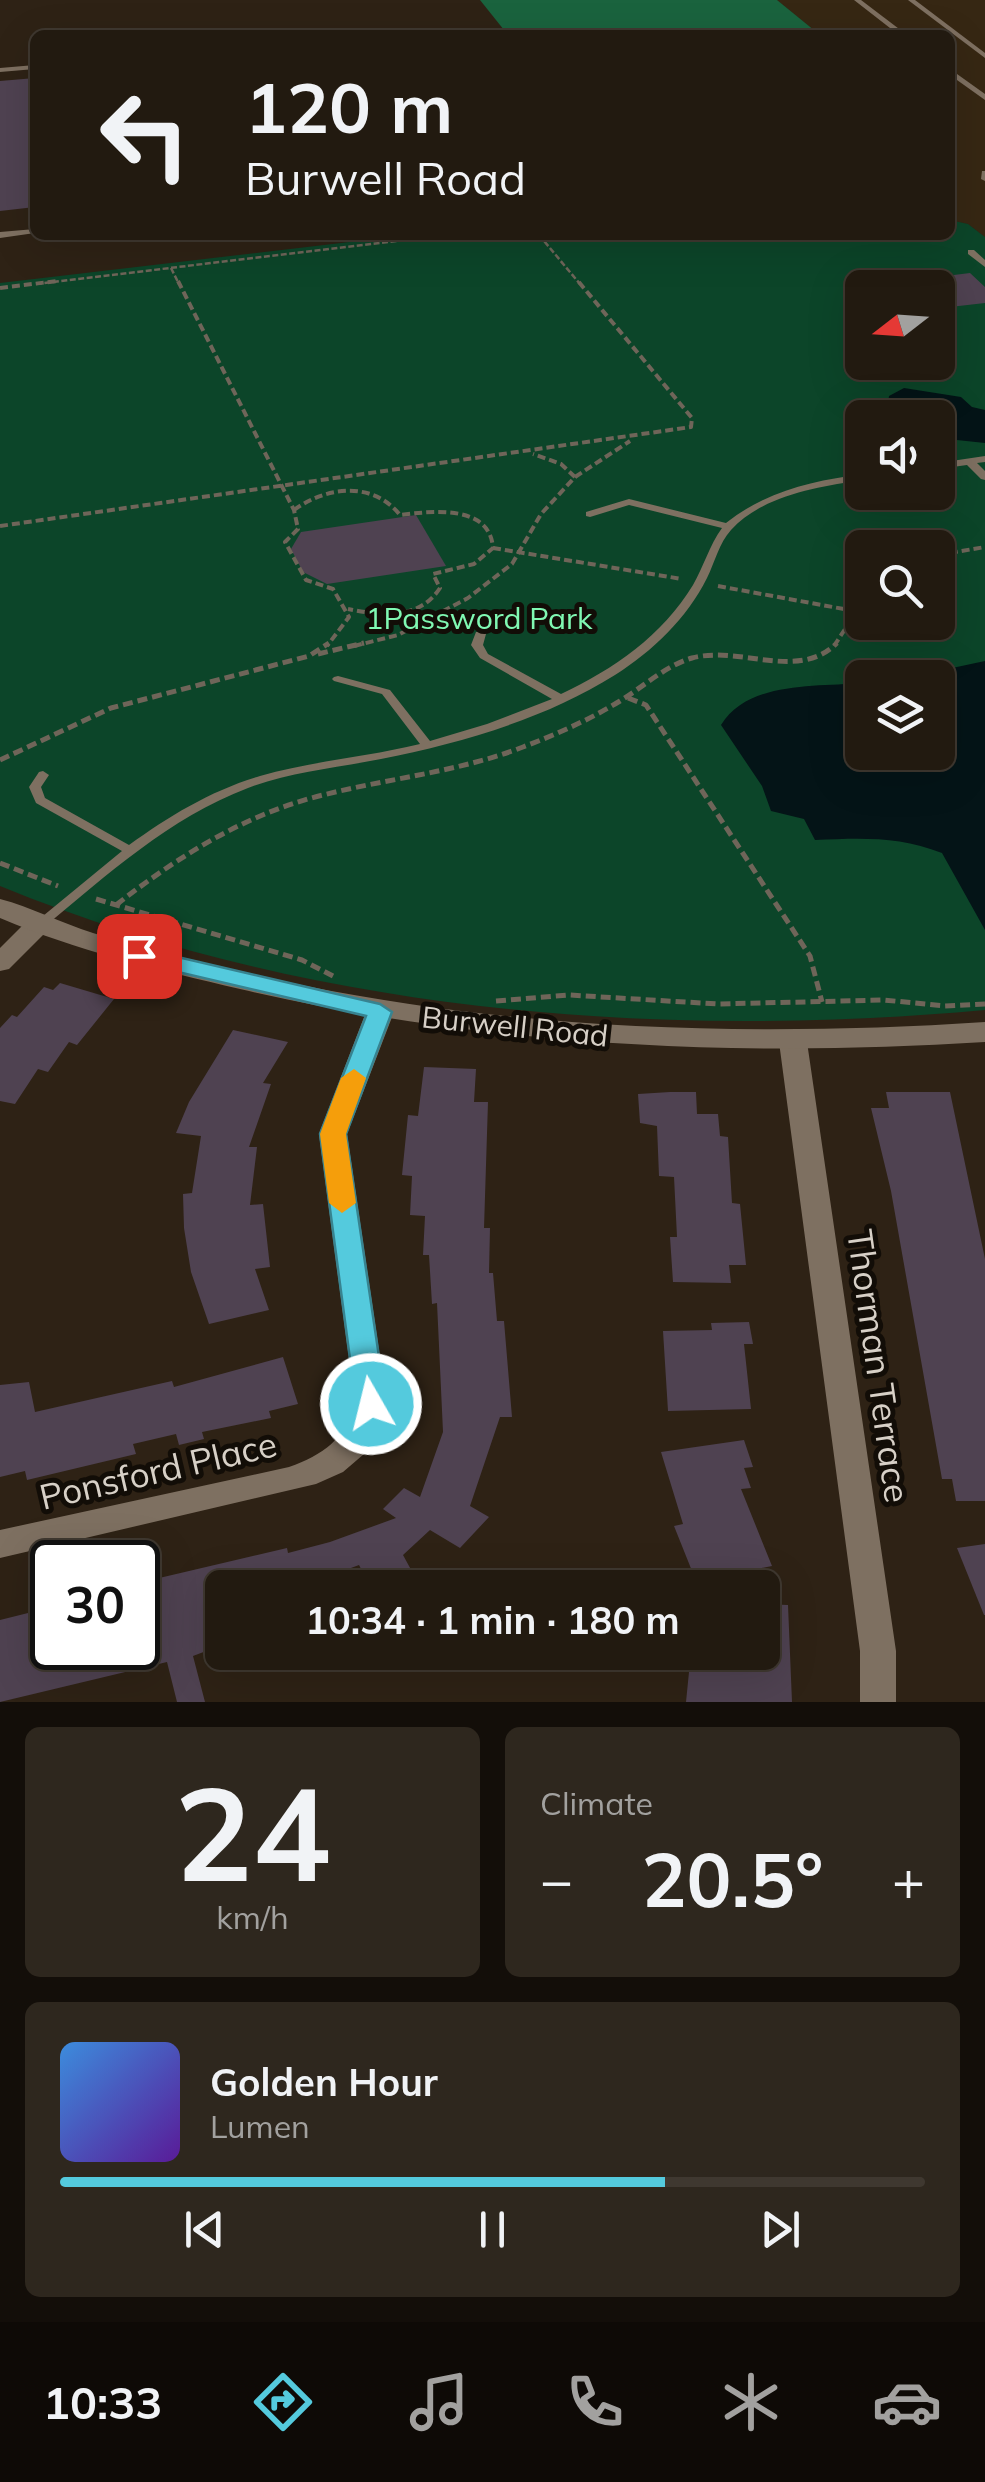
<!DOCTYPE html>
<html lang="en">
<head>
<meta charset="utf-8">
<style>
	body { margin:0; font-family:Mulish,sans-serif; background:#2e271e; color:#f1f3f6; height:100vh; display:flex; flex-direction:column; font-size:38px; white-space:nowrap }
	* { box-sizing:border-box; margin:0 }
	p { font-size:32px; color:#a2a19f }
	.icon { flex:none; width:55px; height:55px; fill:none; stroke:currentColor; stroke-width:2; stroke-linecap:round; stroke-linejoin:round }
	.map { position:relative; height:1702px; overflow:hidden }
	.details { display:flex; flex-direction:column; gap:25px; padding:25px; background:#130e09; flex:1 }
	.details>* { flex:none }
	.guide { position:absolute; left:30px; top:30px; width:925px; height:210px; border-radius:15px; box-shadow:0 10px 40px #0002,0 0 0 2px #3f3830; background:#221a10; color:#f1f3f6; overflow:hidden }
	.needle { width:65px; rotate:253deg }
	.fabs { position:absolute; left:845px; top:270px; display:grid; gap:20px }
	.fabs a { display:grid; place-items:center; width:110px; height:110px; border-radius:15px; background:#221a10; box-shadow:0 10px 40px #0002,0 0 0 2px #3f3830; font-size:50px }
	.speed { position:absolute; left:30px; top:1540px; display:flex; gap:20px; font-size:50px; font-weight:700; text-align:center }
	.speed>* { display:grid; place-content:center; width:130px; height:130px; border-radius:50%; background:#221a10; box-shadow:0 10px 40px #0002,0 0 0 2px #3f3830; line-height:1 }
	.speed .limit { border:5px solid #111; border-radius:15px; background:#fff; color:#111 }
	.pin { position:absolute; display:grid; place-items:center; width:85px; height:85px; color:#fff; margin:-42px; border-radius:20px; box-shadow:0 5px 15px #0006 }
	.me { position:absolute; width:110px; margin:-55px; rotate:352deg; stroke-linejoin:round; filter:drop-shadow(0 0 8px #0008) }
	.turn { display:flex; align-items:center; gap:35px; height:210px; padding:0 50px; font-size:45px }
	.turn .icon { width:130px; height:130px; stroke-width:2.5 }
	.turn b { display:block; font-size:70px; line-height:85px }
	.big { font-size:75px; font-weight:700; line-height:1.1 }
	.details .tile { flex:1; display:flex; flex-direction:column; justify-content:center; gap:15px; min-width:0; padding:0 35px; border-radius:15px; background:#2e271e }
	.details .dial { align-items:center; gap:0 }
	.dial b { font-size:130px; line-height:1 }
	.song { display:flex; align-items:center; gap:30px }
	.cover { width:120px; height:120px; border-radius:15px; background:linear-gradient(135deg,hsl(210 70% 55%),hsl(270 70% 35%)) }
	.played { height:10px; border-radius:5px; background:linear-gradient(90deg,#54cadd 70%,#3f3830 70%) }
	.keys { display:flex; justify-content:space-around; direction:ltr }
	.heat { display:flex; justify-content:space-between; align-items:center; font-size:55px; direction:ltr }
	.details .tiles { flex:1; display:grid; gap:25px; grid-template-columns:1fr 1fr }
	.tile:last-child { grid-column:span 2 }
	.trip { position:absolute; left:205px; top:1570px; width:575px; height:100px; border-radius:15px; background:#221a10; box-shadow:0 10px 40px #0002,0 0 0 2px #3f3830; font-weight:700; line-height:100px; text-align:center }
	.menu { display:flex; height:160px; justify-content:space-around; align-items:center; background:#0e0a06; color:#a2a19f }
	.menu .icon { width:70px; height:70px }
	.menu .on { color:#54cadd }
	.menu b { font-size:45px; color:#f1f3f6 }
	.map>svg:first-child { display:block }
	.built { fill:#362713 }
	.green { fill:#0c4529; fill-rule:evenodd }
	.forest { fill:#1a633e }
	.water { fill:#041417 }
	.building { fill:#4f4251 }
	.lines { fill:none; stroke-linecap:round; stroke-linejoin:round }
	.path-far2 { stroke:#6f6559; stroke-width:2.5; stroke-dasharray:6 2.5; stroke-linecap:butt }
	.path-far1 { stroke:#6f6559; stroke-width:4; stroke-dasharray:8 4; stroke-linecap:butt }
	.path { stroke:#6f6559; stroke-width:5; stroke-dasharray:10 5; stroke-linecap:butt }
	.service { fill:#7e7061; fill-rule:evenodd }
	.minor { fill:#7e7061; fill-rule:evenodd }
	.secondary { fill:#7e7061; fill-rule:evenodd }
	.route { fill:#54cadd; stroke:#378390; stroke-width:2.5 }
	.slow { fill:#f59e0b }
	.labels { text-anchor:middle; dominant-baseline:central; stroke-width:10; stroke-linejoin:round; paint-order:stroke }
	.park-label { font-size:30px; fill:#80f8b3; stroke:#120d07 }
	.street-label { font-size:30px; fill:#d7d0c7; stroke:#120d07 }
	.near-street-label { font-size:35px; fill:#d7d0c7; stroke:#120d07 }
</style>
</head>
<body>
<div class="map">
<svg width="985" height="1702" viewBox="0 0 985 1702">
	<rect width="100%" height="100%" fill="#2e2215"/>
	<!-- built -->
	<polygon class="built" points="777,0 985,0 985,237 968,224 950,220 950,35 820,35"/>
	<!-- green -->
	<path class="green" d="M950,220L968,224L985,237V1010C657,1040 307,1012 0,886V283L409,235H950ZM862,288H938V362H862ZM862,418H938V492H862ZM862,548H938V622H862ZM862,678H938V752H862Z"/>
	<!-- forest -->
	<polygon class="forest" points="480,0 777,0 820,35 508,35"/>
	<!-- water -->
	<g class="water">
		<polygon points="904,388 961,397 972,407 985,410 985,443 938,438 938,418 897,417 887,410 889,396"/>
		<path d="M985,661V930L942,853C899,836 861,838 815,840L804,819L771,811L762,786L721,725C748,681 816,687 862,683V752H938V678L910,677Z"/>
	</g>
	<!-- building -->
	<g class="building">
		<polygon points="35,78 35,207 0,211 0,81"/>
		<polygon points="970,273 985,287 985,303 950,307 938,295 938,288 921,279"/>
		<polygon points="416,515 446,566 327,584 303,572 291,549 301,532"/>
		<polygon points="60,983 114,999 77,1045 69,1042 48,1072 38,1069 15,1104 0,1101 0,1028 12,1015 17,1017 44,987 53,990"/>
		<polygon points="233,1030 288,1042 263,1083 271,1084 249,1147 257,1147 250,1205 263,1204 270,1267 255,1269 269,1310 209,1324 191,1272 184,1228 183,1194 192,1193 201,1136 176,1133 189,1102"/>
		<polygon points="424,1067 476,1069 474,1102 488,1102 484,1228 490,1228 489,1273 493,1273 497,1321 504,1321 512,1417 500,1417 470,1506 489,1517 460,1548 430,1530 403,1555 421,1588 371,1588 359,1565 324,1578 327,1588 222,1588 222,1645 193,1656 205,1702 177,1702 167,1662 0,1702 0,1620 52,1607 52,1648 138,1648 138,1583 287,1548 288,1553 330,1542 396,1518 383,1509 404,1488 420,1497 443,1432 437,1303 432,1304 429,1255 423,1255 425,1216 410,1215 412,1176 402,1175 408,1115 418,1116"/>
		<polygon points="670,1092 696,1092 697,1114 718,1114 720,1136 728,1137 732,1203 740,1204 746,1265 729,1265 731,1283 673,1282 670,1237 677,1237 674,1177 659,1176 657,1126 640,1123 638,1094"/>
		<polygon points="886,1092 950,1092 985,1259 985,1501 956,1501 952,1479 942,1479 891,1191 871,1108 889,1108"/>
		<polygon points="749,1322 753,1344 744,1344 751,1409 668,1411 663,1331 712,1330 711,1323"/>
		<polygon points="283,1357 298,1404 269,1411 271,1418 202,1432 204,1439 179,1445 176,1434 133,1444 136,1454 27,1480 25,1471 0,1477 0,1385 29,1382 35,1412 172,1381 174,1387"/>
		<polygon points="744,1440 753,1467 744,1468 751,1488 741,1489 772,1566 696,1581 674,1526 683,1524 661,1452"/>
		<polygon points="985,1544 985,1615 984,1615 957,1548"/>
		<polygon points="762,1604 788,1605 792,1702 686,1702 691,1652 762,1652"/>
	</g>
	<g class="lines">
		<!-- path-far2 -->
		<g class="path-far2">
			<polyline points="539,235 580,284"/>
			<polyline points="171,268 179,284"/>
			<polyline points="36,284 446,235"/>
		</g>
		<!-- path-far1 -->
		<g class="path-far1">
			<polyline points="178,281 294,510 298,529 285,542 306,580 333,589 349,617 327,646"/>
			<polyline points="0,288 57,281"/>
			<polyline points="575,477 630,441"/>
			<path d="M294,510C327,486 373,481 400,515C432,511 490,504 493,548L474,564L433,574L440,588C419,620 382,616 348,609"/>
			<polyline points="0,526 691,427 692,418 578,281"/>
			<polyline points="493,548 682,579"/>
			<polyline points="938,555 985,547"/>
			<polyline points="718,586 860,612"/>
			<polyline points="354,646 398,635 468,598 512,564 541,514 575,477 561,464 533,454"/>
			<polyline points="834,646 862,603"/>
		</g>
		<!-- path -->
		<g class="path">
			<polyline points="318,654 364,643"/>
			<polyline points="628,698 646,705 810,956 822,1002"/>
			<polyline points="0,760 111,708 309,656 329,643"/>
			<polyline points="0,863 58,886"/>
			<polyline points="96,899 302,960 333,976"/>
			<path d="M116,905C179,856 245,814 323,795C390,778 458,772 523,747C557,734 589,720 620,701C643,687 665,666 692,658C740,645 798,682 837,643"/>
			<polyline points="496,1001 569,995 718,1004 884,1000 945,1006 985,1004"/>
		</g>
		<!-- service -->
		<g class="service">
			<polygon points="854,0 861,0 907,35 899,35"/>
			<polygon points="908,0 915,0 985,53 985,58"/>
			<polygon points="35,65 35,69 0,72 0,68"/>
			<polygon points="950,69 985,94 985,100 950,75"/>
			<polygon points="982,171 985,171 985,181 981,179"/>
			<polygon points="35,229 35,233 0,238 0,232"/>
			<polygon points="968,250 974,250 985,260 985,267 968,254"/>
			<polygon points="985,456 985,462 977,463 985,471 985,480 981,479 967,465 938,469 938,463"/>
			<path d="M862,474V480C818,487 763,495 731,530C719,543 715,562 707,578C687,618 653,651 615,675C545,719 461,743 381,759C336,768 290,772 248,788C169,818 107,875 43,928H33L32,925L122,851L36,803L29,787L39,772L43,771L49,775L41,787L45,798L129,845C169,816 212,790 260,776C312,761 367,757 420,744L382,694L334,681L332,679L334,677L338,676L390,690L430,741L487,724L552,699L480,658L471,645L476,632H484L486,634L483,645L488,654L561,694C614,669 662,636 693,585C704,566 709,546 722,528L629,505L590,517L586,516V512L629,499L726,523C766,491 813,481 862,474Z"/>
		</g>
		<!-- minor -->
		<g class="minor">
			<polygon points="38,917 47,919 51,925 47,931 9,969 0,971 0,948 29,919"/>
			<path d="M380,1003L394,1012L347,1134L387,1404L364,1454L343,1472L316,1484L0,1558V1530L289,1467C323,1455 345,1439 355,1404L319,1134L366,1012Z"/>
			<polygon points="793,1033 807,1042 896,1651 896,1702 860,1702 860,1651 779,1042"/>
		</g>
		<!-- secondary -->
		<path class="secondary" d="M0,899C31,907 61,923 93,933C162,954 234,971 306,986C531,1031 757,1037 985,1022V1042C733,1058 486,1046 240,989C159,970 77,951 0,918Z"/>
	</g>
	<!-- route -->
	<polygon class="route" points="139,948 380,1004 392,1012 346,1134 386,1404 381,1412 360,1412 356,1404 320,1134 366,1016 131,961 127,956 131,950"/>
	<!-- slow -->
	<polygon class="slow" points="354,1069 366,1078 346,1134 356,1203 342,1213 329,1203 320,1134 341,1078"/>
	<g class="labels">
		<!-- park labels -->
		<g class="park-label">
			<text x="479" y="618">1Password Park</text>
		</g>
		<!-- street labels -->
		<g class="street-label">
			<text transform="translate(515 1026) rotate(6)">Burwell Road</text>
		</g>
		<!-- near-street labels -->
		<g class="near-street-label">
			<text transform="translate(879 1366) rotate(82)">Thorman Terrace</text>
			<text transform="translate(158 1470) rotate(-13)">Ponsford Place</text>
		</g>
	</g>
</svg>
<div class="fabs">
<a><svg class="needle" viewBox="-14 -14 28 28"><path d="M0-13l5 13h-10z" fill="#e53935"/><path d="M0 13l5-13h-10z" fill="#a2a19f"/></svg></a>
<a><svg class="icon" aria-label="sound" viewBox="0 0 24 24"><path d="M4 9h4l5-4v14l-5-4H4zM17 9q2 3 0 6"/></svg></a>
<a><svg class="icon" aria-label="search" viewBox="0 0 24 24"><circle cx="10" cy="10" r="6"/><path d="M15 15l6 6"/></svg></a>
<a><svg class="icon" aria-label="layers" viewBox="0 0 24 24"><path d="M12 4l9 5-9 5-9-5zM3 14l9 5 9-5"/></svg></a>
</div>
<div class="speed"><div class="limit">30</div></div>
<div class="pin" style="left:139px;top:956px;background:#d93025"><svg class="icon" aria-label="arrive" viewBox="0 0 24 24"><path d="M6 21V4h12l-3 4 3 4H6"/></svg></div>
<svg class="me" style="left:371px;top:1404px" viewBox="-20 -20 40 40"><circle r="17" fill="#54cadd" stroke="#fff" stroke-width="3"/><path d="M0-11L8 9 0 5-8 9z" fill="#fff"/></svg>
<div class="trip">10:34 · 1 min · 180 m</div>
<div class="guide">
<div class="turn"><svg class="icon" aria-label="left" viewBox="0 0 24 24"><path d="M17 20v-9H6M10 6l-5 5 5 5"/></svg><div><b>120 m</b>Burwell Road</div></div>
</div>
</div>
<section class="details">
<div class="tiles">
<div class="tile dial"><b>24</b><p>km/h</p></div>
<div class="tile"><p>Climate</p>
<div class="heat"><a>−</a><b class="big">20.5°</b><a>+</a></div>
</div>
<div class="tile">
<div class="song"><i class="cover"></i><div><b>Golden Hour</b><p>Lumen</p></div></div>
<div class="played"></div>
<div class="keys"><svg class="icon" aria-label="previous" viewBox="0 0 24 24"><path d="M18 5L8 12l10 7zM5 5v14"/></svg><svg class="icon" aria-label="pause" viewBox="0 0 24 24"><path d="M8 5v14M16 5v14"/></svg><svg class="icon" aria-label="next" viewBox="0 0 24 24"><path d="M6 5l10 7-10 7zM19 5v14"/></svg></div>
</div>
</div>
</section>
<nav class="menu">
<b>10:33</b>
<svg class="icon on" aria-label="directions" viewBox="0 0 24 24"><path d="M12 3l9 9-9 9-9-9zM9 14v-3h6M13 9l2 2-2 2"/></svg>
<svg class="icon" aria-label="music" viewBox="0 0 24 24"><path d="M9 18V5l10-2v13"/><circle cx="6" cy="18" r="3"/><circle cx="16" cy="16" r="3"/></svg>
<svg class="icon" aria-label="phone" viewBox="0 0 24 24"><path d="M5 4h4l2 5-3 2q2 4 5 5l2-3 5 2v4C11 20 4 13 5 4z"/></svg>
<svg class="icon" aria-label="climate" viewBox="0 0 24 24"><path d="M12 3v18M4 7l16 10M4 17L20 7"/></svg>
<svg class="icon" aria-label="car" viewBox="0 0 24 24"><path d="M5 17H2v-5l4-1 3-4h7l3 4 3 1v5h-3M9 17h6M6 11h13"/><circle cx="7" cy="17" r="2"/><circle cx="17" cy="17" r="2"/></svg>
</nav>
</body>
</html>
